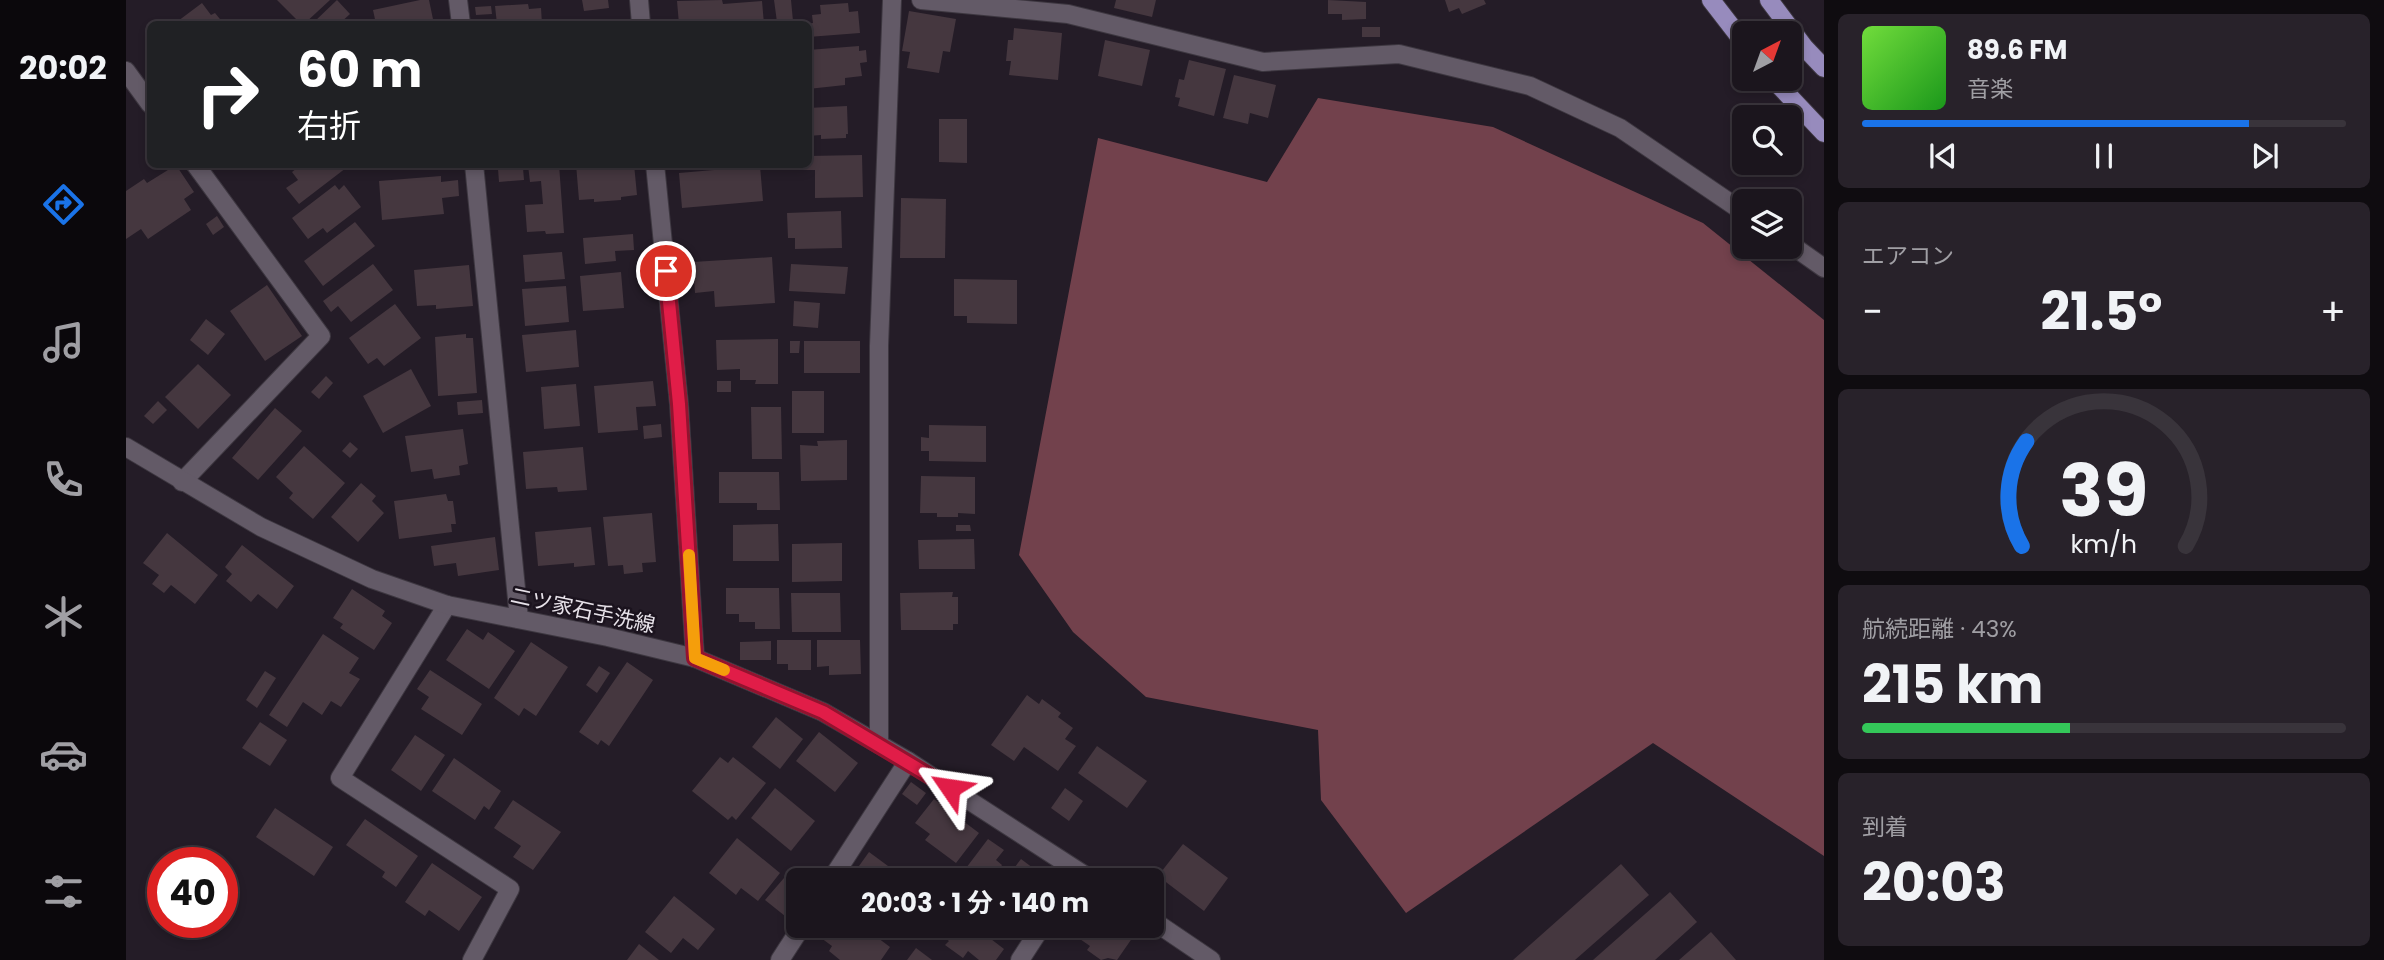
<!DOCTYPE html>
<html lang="ja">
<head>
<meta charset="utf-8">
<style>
	body { margin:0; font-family:Poppins,"Noto Sans JP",sans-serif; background:#28222a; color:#f1f3f6; height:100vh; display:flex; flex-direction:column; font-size:26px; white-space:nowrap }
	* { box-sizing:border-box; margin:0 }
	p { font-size:23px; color:#a09fa4 }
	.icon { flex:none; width:38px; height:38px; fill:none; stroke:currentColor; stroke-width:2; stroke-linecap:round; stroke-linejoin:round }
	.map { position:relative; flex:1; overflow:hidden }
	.side { display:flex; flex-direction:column; gap:14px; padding:14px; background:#0f0c10; width:560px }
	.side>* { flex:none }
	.banner { position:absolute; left:21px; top:21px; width:665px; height:147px; border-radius:10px; box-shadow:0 4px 10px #0003,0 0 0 2px #39343b; background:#202124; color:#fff; overflow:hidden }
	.needle { width:46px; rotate:41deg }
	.fabs { position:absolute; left:1606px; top:21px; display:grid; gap:14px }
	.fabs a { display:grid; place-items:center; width:70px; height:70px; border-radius:10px; background:#1b151d; box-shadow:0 4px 10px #0003,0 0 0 2px #39343b; font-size:35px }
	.speed { position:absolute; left:21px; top:847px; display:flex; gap:14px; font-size:35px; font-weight:700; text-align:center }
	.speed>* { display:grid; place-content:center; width:91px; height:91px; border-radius:50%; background:#1b151d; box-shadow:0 4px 10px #0003,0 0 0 2px #39343b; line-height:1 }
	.speed .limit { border:10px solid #d22; background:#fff; color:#111 }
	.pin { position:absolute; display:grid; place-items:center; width:60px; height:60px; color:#fff; margin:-30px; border:4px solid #fff; border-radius:50%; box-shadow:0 2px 7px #0007 }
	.me { position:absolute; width:77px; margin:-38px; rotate:302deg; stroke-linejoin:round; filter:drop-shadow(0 0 5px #0008) }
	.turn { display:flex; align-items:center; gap:24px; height:147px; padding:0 35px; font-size:32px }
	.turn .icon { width:91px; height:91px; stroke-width:2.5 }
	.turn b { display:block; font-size:49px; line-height:60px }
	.big { font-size:52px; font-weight:700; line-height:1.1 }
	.side .tile { flex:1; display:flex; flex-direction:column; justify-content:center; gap:10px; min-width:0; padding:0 24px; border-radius:10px; background:#28222a }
	.side .dial { align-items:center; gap:0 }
	.dial svg { height:182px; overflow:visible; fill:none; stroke:#39343b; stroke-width:7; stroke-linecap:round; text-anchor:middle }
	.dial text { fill:#f1f3f6; stroke:none }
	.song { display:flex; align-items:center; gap:21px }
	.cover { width:84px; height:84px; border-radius:10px; background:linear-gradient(135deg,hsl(100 70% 55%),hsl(120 70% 35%)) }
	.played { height:7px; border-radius:4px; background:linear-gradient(90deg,#1a73e8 80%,#39343b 80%) }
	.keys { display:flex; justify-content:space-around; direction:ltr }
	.heat { display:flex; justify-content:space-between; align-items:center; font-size:38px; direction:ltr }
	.charge { height:10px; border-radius:5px; background:linear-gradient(90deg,#34c759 43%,#39343b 0) }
	.trip { position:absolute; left:660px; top:868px; width:378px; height:70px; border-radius:10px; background:#1b151d; box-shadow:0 4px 10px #0003,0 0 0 2px #39343b; font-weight:700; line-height:70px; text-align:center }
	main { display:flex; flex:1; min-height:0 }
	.dock { display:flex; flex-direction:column; width:126px; justify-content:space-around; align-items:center; background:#0b080c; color:#a09fa4 }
	.dock .icon { width:49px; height:49px }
	.dock .selected { color:#1a73e8 }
	.dock b { font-size:32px; color:#f1f3f6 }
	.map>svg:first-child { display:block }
	.forest { fill:#72414c }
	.building { fill:#45373f }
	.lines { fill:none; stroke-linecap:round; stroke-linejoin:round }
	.minor-casing { stroke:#3d3740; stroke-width:20 }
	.tertiary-casing { stroke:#3d3740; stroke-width:20 }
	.primary-casing { stroke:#3d3740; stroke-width:20 }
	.minor { stroke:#635a67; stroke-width:18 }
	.tertiary { stroke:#635a67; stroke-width:18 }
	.primary { stroke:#978bbd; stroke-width:18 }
	.route-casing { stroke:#92132f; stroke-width:18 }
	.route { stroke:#e11d48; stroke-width:12 }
	.slow { stroke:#f59e0b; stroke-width:12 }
	.labels { text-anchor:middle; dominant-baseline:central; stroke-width:5; stroke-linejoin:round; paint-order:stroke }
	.street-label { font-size:21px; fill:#e7e2e9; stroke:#1b131e }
</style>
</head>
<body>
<main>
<nav class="dock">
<b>20:02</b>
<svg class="icon selected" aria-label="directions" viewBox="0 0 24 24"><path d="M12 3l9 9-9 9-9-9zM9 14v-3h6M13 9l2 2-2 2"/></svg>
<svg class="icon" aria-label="music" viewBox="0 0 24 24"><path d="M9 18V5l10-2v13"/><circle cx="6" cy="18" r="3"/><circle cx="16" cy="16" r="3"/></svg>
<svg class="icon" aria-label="phone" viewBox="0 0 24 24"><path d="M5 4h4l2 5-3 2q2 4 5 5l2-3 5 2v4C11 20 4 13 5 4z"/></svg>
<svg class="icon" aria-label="climate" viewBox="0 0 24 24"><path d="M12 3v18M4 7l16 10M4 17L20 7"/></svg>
<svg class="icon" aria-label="car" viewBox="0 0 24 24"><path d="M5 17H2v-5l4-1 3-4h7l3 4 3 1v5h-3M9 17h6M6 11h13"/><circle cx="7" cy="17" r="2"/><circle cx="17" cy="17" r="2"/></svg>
<svg class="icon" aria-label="filters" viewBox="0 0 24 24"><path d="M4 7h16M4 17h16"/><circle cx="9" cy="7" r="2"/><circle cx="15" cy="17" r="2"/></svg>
</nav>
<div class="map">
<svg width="1698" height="960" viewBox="0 0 1698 960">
	<rect width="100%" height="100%" fill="#241c27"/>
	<!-- forest -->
	<polygon class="forest" points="1192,98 1367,127 1577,223 1698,320 1698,856 1527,743 1280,913 1195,800 1192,730 1020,697 947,632 893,555 972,138 1141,182"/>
	<!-- building -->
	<g class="building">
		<polygon points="151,0 204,0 178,24 175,24"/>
		<polygon points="211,0 224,14 213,24 189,24 187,23"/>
		<polygon points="294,0 303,0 308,24 250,24 247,10"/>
		<polygon points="456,0 482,0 483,8 458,11"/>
		<polygon points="596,0 597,4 636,1 638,24 553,24 551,1"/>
		<polygon points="648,0 665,0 667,21 651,22"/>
		<polygon points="990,0 1030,0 1026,17 988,8"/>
		<polygon points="1202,0 1240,2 1240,19 1216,20 1216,14 1202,14"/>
		<polygon points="1319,0 1358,0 1360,4 1336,14 1333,8 1323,12"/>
		<polygon points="76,3 85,15 89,13 98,24 48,24"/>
		<polygon points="722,3 723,12 732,11 734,33 682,37 682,24 687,23 686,15 695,14 694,5"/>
		<polygon points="402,4 403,9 415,8 416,24 371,24 369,6"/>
		<polygon points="365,6 366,14 350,15 349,7"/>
		<polygon points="783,11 830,19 824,52 817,51 813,73 781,68 784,52 776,51"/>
		<rect x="1236" y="27" width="18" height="10"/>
		<polygon points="888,28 936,33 932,80 883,75 885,61 880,61 882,40 887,40"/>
		<polygon points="979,40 1024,50 1016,86 972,76"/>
		<polygon points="733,46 733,51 740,50 741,62 734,63 736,76 719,78 719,85 682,89 682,50"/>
		<polygon points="1063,60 1100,69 1088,116 1052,106 1054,98 1049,97 1053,79 1058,80"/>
		<polygon points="1108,75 1150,85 1142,118 1124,113 1122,124 1097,118"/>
		<polygon points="721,106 722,134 720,134 720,138 695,139 695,135 682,136 682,108"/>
		<polygon points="813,119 841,119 841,163 813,162"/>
		<polygon points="736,155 737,197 689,198 689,170 675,170 675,164 682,164 682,156"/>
		<polygon points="176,164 218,164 220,168 173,204 160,188 172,180 166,172"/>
		<polygon points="433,164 438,233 420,234 419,231 401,232 399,205 417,204 415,181 404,182 402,165"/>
		<polygon points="450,164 508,164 511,195 495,197 495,200 468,202 468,199 453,200"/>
		<polygon points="50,165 68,192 58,199 65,210 22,239 15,229 0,239 0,191 18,179 21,183"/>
		<polygon points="634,166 637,201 556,208 553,173"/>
		<polygon points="397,168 398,180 373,182 372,169"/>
		<polygon points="315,176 315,182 332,180 333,196 316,198 318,214 256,220 253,181"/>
		<polygon points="209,185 213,190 218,185 235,207 201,233 197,228 182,239 166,218"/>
		<polygon points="775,198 820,199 819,258 774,258"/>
		<polygon points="715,211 716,248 669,249 669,238 662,238 661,213"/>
		<polygon points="91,216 98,227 87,235 80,224"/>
		<polygon points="229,222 249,246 197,286 178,261"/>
		<polygon points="507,234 508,250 489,251 490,261 459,264 457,238"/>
		<polygon points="436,252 439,279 399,282 397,255"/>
		<polygon points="646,257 649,303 589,307 588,291 569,293 567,262"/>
		<polygon points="247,264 267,290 225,322 212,306 205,312 197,301"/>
		<polygon points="665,264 722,267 719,294 663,291"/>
		<polygon points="343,265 347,306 310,309 310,305 291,306 288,270"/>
		<polygon points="495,272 498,308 457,311 454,276"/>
		<polygon points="828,279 891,280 891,324 841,323 841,316 828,316"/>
		<polygon points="141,285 176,336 139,361 104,311"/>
		<polygon points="440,286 443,322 399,326 396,289"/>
		<polygon points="668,301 694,303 692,328 667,326"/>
		<polygon points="269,304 295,338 258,366 251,358 242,364 223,338"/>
		<polygon points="80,319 99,334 82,355 64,340"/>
		<polygon points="450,330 453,367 400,372 396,335"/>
		<polygon points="340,334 340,338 347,338 351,393 312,396 309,337"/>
		<polygon points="652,339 652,384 629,384 630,380 614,380 614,369 591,370 590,340"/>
		<polygon points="664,341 674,341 673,353 664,353"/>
		<rect x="678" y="341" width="56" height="32"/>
		<polygon points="72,364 105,395 72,429 39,397"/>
		<polygon points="285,369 305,406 257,433 237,396"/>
		<polygon points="200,376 207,383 193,399 185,392"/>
		<polygon points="527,381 530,406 510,407 512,430 472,433 468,386"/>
		<rect x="591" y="381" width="14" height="11"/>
		<polygon points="450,384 454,426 418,429 415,387"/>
		<rect x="666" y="391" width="32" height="42"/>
		<polygon points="356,400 357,413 332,415 331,402"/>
		<polygon points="32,401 41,410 27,424 18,416"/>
		<polygon points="625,407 655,407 656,459 626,459"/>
		<polygon points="149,408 176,431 132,480 106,458"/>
		<polygon points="535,424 536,437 518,439 517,426"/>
		<polygon points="803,425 860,426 860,462 803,461 803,451 795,451 795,437 803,438"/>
		<polygon points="337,429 342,464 333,466 334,475 308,479 306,469 285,472 279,436"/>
		<polygon points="721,440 721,480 675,481 674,445 692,446 691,441"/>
		<polygon points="224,442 232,449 224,458 216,451"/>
		<polygon points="178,446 219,483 187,519 163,498 167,493 150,477"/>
		<polygon points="457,447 461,490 432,492 431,487 400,489 397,452"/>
		<polygon points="593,472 653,472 654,510 631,510 631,503 593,503"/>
		<polygon points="795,476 849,477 849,514 832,513 832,517 811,517 811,513 794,513"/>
		<polygon points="235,483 250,496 246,501 258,513 232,542 205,517"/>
		<polygon points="320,494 322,501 327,501 330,524 325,524 326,532 273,539 268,501"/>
		<polygon points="526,513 530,562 516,563 517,572 498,574 497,565 482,566 477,517"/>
		<polygon points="652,524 653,561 607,561 607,525"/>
		<polygon points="830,525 844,525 845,531 830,531"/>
		<polygon points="465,527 469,565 448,567 448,563 412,566 409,532"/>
		<polygon points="41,533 92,575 69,604 45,585 38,593 26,584 33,575 17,563"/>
		<polygon points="369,537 373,570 332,576 330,563 308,566 305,546"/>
		<polygon points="848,539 849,569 793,569 792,540"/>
		<polygon points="716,543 716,581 666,582 666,544"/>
		<polygon points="116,545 168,586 151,609 132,594 125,602 100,581 106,574 99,567"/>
		<polygon points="600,588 653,588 654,629 629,629 629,622 613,622 613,614 600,614"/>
		<polygon points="226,589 259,611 256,616 266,623 248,650 214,628 217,624 207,618"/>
		<polygon points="827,592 826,597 832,597 832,624 827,624 827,630 775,630 774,593"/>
		<polygon points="665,593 714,593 715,632 666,632"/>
		<polygon points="341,629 357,640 362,632 389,651 363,689 320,660"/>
		<polygon points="197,634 233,658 223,673 234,679 215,707 205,701 196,715 177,702 161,727 143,715"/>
		<polygon points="651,640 685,640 685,670 662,670 662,664 651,664"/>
		<polygon points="691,640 734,640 735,674 703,675 703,666 691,667"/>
		<polygon points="645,641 645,660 614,660 614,642"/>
		<polygon points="405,642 442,667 410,716 398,708 393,716 368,698"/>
		<polygon points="501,662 527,680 483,746 475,740 472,745 453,732"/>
		<polygon points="473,666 484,673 471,693 460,685"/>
		<polygon points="304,670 356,704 336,735 295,709 303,697 291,689"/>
		<polygon points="139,671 150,678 131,708 120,700"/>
		<polygon points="901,695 913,704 916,699 935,713 932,717 947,728 939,739 950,746 932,771 898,747 888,761 865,745"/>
		<polygon points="650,717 677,739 654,769 626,747"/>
		<polygon points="134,722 161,740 144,766 116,748"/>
		<polygon points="693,732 732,763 709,792 670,761"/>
		<polygon points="289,735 319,755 295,791 265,770"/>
		<polygon points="971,746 1021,781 1001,808 952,773"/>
		<polygon points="594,757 602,763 607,757 640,783 610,820 606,816 602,820 566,791"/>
		<polygon points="328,758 375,791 363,810 358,806 349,820 306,791"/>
		<polygon points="785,782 800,793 791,805 776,794"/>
		<polygon points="649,788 689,821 665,851 625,818"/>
		<polygon points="939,788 957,801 943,821 925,808"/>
		<polygon points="808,799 853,833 830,863 799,840 804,834 789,823"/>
		<polygon points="387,800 435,832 407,870 387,857 395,846 368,828"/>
		<polygon points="149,808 207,847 188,876 130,837"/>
		<polygon points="239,819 292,856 270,887 256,877 259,872 220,845"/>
		<polygon points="611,838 654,873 632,901 615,888 610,895 583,873"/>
		<polygon points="862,839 878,850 870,860 876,865 866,880 831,880"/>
		<polygon points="1057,844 1102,878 1078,911 1032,876"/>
		<polygon points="743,852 781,880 737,880 728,873"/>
		<polygon points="895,859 923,880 879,880"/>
		<polygon points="306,863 356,897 333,931 303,910 299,916 279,902"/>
		<polygon points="1495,864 1523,895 1449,960 1387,960"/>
		<polygon points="658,878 672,889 672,900 659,916 639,900"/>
		<polygon points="1544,892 1571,922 1529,960 1467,960"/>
		<polygon points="548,896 589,929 572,950 557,938 545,953 519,932"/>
		<polygon points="698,926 728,926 733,930 736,926 764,947 755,960 714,960 703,951 706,946 691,935"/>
		<polygon points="803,926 848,926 878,949 870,960 853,960 842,951 837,958 819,945 823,941"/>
		<polygon points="945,926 998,926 1009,934 991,960 982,958 975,960 961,950 964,946 951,937 954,932"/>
		<polygon points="1585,932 1610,960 1553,960"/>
		<polygon points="513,944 533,960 501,960"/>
		<polygon points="790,948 806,960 781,960"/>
	</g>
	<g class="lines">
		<defs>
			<g id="minor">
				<polyline points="332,0 335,24"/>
				<polyline points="513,0 515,24"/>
				<polyline points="795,0 942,14 1137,62 1273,54 1404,86 1494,128 1619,213"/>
				<polyline points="0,71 24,104"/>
				<polyline points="348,164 393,619"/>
				<polyline points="529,164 553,404 569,658"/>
				<polyline points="1664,244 1698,268"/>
				<polyline points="56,482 195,336 69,164"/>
				<polyline points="321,605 214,778 384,889 346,960"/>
				<polyline points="753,744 753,346 766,0"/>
				<polyline points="705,880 782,761"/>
				<polyline points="654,960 676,926"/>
				<polyline points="894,960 916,926"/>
			</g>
			<g id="tertiary">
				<polyline points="0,447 135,527 246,579 321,605 482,637 569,658 697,712 782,761 966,880"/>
				<polyline points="1026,920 1085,960"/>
			</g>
			<g id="primary">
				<polyline points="1585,0 1619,44"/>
				<polyline points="1643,0 1678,47 1698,68"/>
				<polyline points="1647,79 1698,133"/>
			</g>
		</defs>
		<!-- minor casing -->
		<use href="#minor" class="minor-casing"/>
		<!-- tertiary casing -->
		<use href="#tertiary" class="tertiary-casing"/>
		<!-- primary casing -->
		<use href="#primary" class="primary-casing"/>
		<!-- minor -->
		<use href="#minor" class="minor"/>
		<!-- tertiary -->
		<use href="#tertiary" class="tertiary"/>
		<!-- primary -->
		<use href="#primary" class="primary"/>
	</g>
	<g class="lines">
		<defs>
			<polyline id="route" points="540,271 553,404 569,658 697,712 824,788"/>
		</defs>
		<!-- route casing -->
		<use href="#route" class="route-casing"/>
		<!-- route -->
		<use href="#route" class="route"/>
		<!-- slow -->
		<polyline class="slow" points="563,555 569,658 598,670"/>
	</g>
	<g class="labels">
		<!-- street labels -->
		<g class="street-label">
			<text transform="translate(457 610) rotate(12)">二ツ家石手洗線</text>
		</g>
	</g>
</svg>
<div class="fabs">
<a><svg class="needle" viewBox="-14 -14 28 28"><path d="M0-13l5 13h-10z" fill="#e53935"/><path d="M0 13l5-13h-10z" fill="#a09fa4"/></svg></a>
<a><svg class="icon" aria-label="search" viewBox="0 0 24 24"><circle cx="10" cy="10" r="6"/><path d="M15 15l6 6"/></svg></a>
<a><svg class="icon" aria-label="layers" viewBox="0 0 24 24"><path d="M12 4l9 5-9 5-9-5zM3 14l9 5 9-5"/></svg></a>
</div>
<div class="speed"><div class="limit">40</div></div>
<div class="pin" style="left:540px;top:271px;background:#d93025"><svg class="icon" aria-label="arrive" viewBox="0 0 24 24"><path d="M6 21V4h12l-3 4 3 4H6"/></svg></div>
<svg class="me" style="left:824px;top:788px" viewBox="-20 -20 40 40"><path d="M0-17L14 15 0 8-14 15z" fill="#e11d48" stroke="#fff" stroke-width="4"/></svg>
<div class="trip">20:03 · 1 分 · 140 m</div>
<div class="banner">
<div class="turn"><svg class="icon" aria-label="right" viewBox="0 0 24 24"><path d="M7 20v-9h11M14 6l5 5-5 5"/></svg><div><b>60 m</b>右折</div></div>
</div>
</div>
<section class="side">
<div class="tile">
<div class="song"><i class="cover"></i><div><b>89.6 FM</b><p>音楽</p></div></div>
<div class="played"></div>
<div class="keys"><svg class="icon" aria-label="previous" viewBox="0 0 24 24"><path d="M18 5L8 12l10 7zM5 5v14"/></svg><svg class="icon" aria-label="pause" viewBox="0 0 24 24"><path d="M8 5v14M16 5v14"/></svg><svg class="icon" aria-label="next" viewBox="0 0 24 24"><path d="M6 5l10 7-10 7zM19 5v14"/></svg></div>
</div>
<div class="tile"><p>エアコン</p>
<div class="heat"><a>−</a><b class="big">21.5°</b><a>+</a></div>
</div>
<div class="tile dial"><svg viewBox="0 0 100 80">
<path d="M14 69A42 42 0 1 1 86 69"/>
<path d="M14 69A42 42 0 0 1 16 23" stroke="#1a73e8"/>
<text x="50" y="56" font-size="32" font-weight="700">39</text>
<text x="50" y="72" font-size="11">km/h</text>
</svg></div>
<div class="tile"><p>航続距離 · 43%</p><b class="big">215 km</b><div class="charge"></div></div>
<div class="tile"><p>到着</p><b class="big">20:03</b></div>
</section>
</main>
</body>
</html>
